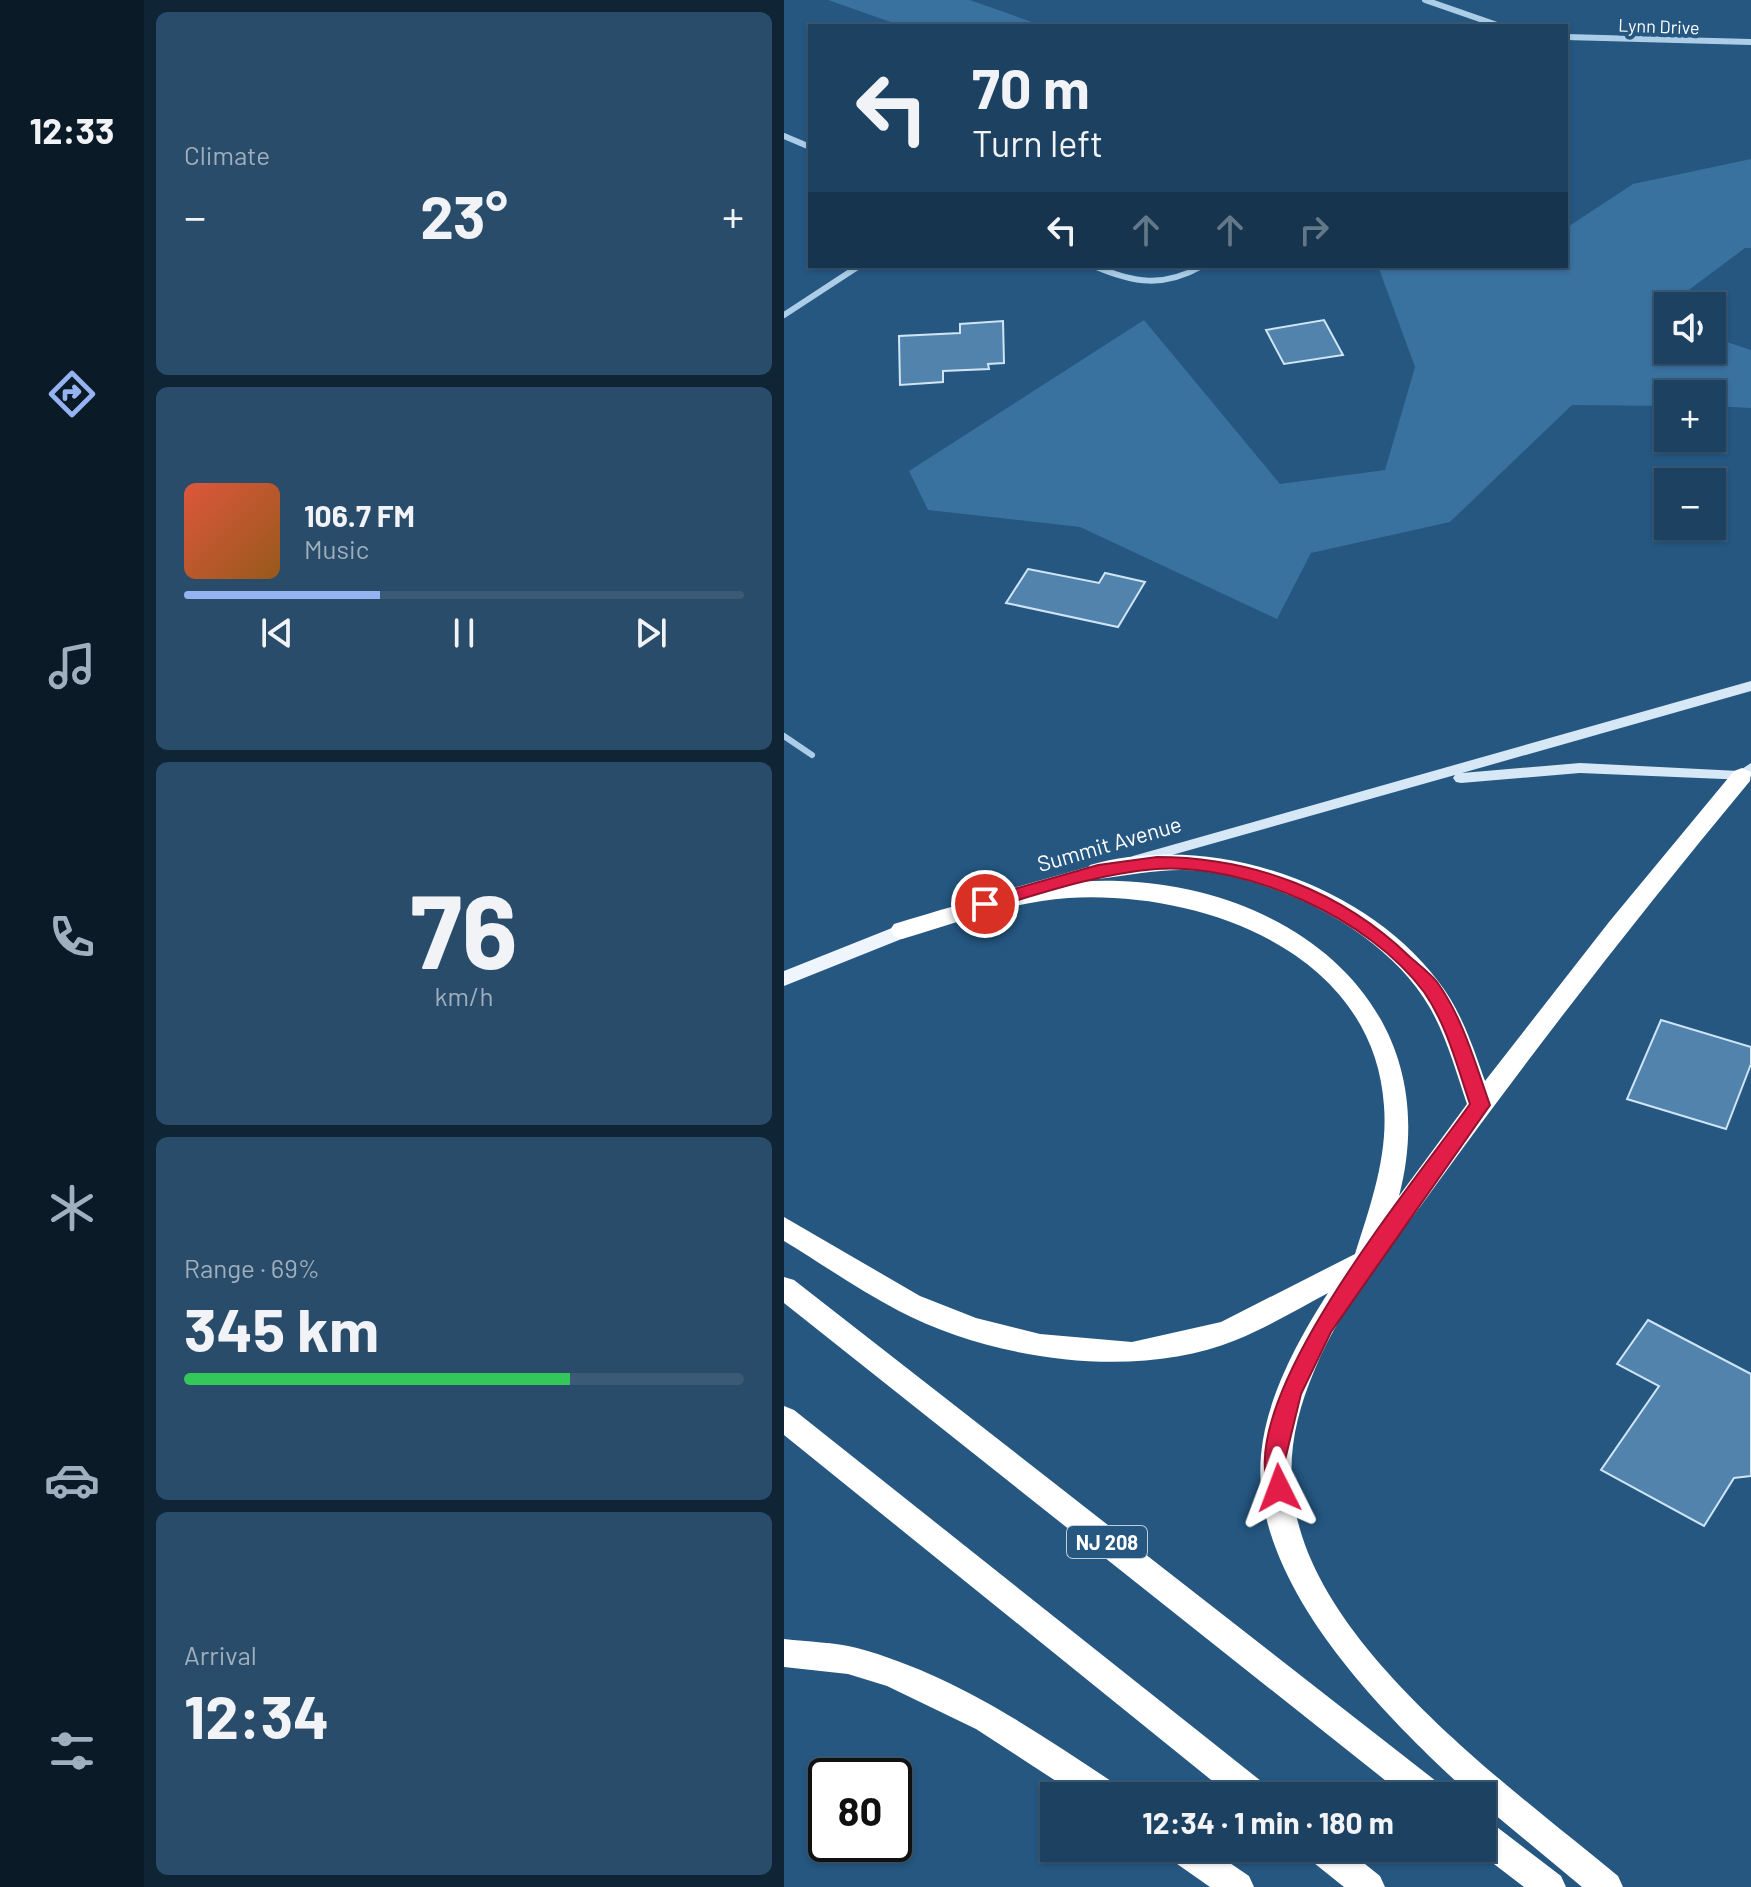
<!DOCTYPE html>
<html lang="en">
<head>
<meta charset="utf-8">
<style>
	body { margin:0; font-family:Barlow,sans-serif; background:#294c6a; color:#f1f3f6; height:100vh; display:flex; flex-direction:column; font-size:30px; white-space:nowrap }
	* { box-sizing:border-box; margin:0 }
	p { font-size:26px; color:#a0afbd }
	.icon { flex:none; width:44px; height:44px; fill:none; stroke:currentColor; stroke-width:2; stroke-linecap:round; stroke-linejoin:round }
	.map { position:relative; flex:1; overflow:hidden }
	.drawer { display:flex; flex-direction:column; gap:12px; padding:12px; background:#0f2435; width:640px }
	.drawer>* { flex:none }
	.guide { position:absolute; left:24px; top:24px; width:760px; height:244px; border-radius:0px; box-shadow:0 2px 6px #0004,0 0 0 2px #3a5a76; background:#1c4161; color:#f1f3f6; overflow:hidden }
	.buttons { position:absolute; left:870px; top:292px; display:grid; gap:16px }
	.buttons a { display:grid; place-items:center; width:72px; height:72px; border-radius:0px; background:#1c4161; box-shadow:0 2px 6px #0004,0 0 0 2px #3a5a76; font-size:40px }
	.speed { position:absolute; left:24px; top:1758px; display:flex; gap:16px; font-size:40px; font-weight:700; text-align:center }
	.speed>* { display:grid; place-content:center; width:104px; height:104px; border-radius:50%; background:#1c4161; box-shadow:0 2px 6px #0004,0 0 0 2px #3a5a76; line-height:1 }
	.speed .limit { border:4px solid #111; border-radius:12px; background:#fff; color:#111 }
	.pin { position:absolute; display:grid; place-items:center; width:68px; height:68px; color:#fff; margin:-34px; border:4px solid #fff; border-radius:50%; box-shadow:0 2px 8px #0007 }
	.me { position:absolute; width:88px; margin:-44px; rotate:357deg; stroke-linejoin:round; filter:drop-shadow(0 0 6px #0008) }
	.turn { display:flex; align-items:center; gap:28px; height:168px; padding:0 32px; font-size:36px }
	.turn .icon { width:104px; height:104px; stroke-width:2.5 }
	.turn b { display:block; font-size:56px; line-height:68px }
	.lanes { display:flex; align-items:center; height:76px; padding:0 32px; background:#0003; justify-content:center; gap:40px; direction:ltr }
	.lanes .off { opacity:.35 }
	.big { font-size:60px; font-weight:700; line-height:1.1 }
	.drawer .card { flex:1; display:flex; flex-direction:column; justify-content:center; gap:12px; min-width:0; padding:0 28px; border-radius:12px; background:#294c6a }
	.drawer .dial { align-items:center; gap:0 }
	.dial b { font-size:104px; line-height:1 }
	.song { display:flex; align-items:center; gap:24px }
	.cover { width:96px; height:96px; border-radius:12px; background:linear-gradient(135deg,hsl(10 70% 55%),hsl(30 70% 35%)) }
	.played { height:8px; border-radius:4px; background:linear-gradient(90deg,#95b2f1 35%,#3a5a76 35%) }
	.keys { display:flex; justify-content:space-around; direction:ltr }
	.heat { display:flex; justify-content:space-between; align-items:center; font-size:44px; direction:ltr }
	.charge { height:12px; border-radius:6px; background:linear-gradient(90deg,#34c759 69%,#3a5a76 0) }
	.trip { position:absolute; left:256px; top:1782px; width:456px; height:80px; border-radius:0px; background:#1c4161; box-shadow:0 2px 6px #0004,0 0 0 2px #3a5a76; font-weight:700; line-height:80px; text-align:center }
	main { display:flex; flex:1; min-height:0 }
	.dock { display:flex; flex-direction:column; width:144px; justify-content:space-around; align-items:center; background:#0b1a27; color:#a0afbd }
	.dock .icon { width:56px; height:56px }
	.dock .selected { color:#95b2f1 }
	.dock b { font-size:36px; color:#f1f3f6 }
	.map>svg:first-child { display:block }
	.green { fill:#39719f }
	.building { fill:#5183ac; stroke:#cfe5f5; stroke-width:2 }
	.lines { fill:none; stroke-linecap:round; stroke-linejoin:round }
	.lane { stroke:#accde7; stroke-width:6 }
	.street { stroke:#accde7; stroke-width:6 }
	.secondary { fill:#d6e7f6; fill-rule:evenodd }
	.primary { fill:#eef5fd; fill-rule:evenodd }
	.highway { fill:#fff; fill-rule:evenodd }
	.route { fill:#e11d48; stroke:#92132f; stroke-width:2 }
	.labels { text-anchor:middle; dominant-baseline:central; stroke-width:8; stroke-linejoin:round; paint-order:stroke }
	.far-street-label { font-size:18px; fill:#fff; stroke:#255781 }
	.shield { fill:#255781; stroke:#becdd9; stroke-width:2 }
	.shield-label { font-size:20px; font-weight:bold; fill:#fff }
	.street-label { font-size:22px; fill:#fff; stroke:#255781 }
</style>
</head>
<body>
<main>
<nav class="dock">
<b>12:33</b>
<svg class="icon selected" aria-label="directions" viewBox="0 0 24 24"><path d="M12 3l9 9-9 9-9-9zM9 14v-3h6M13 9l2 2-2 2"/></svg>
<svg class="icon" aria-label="music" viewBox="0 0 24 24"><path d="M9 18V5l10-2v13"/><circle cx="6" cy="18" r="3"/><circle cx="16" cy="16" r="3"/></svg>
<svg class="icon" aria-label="phone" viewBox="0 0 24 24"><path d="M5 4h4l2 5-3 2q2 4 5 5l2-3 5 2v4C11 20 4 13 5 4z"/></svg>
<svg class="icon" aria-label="climate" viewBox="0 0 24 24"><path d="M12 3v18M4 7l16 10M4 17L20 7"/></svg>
<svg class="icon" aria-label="car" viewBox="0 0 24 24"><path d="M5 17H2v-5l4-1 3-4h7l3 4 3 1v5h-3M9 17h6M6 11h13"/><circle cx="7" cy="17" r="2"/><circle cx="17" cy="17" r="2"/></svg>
<svg class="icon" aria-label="filters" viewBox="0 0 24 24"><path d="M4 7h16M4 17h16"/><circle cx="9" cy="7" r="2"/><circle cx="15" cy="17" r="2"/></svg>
</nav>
<section class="drawer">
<div class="card"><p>Climate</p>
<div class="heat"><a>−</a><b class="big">23°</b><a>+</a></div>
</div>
<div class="card">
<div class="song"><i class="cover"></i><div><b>106.7 FM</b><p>Music</p></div></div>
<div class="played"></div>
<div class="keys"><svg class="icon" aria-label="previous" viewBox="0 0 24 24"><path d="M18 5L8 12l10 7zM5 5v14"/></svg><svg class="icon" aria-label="pause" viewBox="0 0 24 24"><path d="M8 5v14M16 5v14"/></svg><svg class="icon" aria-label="next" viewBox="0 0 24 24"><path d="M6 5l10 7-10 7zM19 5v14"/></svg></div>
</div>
<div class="card dial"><b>76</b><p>km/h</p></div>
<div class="card"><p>Range · 69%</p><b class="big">345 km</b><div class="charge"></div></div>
<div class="card"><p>Arrival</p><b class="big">12:34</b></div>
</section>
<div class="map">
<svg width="967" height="1887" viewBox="0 0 967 1887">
	<rect width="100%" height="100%" fill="#255781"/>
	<!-- green -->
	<g class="green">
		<polygon points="44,0 186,0 259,26 118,26"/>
		<polygon points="967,159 967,248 961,248 870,316 884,322 884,350 928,350 928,337 967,350 967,408 928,406 928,394 884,394 884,406 788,405 666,522 527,553 493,619 296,527 144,510 125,471 360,320 496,484 601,470 631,367 594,266 782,266 782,228 849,184"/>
	</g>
	<!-- building -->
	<g class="building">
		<polygon points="540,320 559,355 500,364 482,330"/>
		<polygon points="219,321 220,363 204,364 205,369 159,371 159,382 116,385 115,336 176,333 176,324"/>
		<polygon points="244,569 315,583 321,573 361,582 334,627 222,603"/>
		<polygon points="877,1020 967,1047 967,1064 942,1129 843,1099"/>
		<polygon points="864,1320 967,1374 967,1476 950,1478 920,1526 817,1470 875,1386 833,1364"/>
	</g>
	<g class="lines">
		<!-- lane -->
		<polyline class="lane" points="0,736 28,755"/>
		<!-- street -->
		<g class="street">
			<polyline points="641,0 716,26"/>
			<polyline points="782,37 967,42"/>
			<polyline points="0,136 26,147"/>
			<path d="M310,266C350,283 379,288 418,266"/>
			<polyline points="0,315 75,266"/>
		</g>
		<!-- secondary -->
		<polygon class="secondary" points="967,681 967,691 678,773 796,763 955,771 967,763 967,776 963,780 796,773 677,783 672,782 669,778 671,775 349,866 341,861 349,856"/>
		<!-- primary -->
		<g class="primary">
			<polygon points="314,864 324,871 321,876 236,900 226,893 229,888"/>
			<polygon points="133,918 143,925 140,930 0,986 0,971"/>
		</g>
		<!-- highway -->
		<g class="highway">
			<path d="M958,768L967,772L966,781C857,912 752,1047 652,1185C610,1244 559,1301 531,1369C507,1425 499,1477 518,1536C560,1667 731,1791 834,1876L839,1887H798L698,1804V1796H689L677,1786C593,1708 466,1580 477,1455C482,1398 514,1340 544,1293C514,1309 484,1327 452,1340C353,1381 208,1360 115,1311C75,1290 38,1264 0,1241V1217L136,1296L192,1318L256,1334L348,1342L437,1322L571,1254C586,1206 604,1157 600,1106C590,951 416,890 284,898C227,902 172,923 118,939L110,936L106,930L110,924C184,902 257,878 335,881C511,887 664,1008 615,1196L683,1104C672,1072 663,1038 646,1008C603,933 501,882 417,871C383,867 348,875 314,879L306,877L302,871L306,865C425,831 579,882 654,981C677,1010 689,1047 701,1081L825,922L950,771Z"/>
			<polygon points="0,1277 10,1280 657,1785 662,1796 621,1796 0,1303"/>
			<polygon points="0,1406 10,1410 482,1785 487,1796 447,1796 0,1435"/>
			<path d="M0,1639C24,1642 50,1642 73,1648C169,1674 252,1731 333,1785L338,1796H295L192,1729L103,1686L64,1674L0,1667Z"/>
			<polygon points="698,1820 709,1824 777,1876 782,1887 740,1887 689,1848 698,1848"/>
			<polygon points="381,1848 424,1848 465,1876 470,1887 426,1887 386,1859"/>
			<polygon points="520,1848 561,1848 596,1876 601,1887 560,1887 525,1859"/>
		</g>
	</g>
	<!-- route -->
	<path class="route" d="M373,857C468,857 558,891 626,957C635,965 646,973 653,982C679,1018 691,1063 706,1105L547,1332L517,1394L501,1460L506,1488L503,1494H487C444,1404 633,1179 686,1104C673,1066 663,1025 640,992C585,918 463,863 372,869C313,874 258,893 201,910L192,904L195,899L314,865Z"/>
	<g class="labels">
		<!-- far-street labels -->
		<g class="far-street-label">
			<text transform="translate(875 26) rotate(2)">Lynn Drive</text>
		</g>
		<!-- shield labels -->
		<rect class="shield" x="283" y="1526" width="80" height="32" rx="6"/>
		<g class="shield-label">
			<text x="323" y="1542">NJ 208</text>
		</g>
		<!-- street labels -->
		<g class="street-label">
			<text transform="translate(325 843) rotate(-16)">Summit Avenue</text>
		</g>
	</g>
</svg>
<div class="buttons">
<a><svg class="icon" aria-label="sound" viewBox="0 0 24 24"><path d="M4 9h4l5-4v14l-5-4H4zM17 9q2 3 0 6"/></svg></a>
<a>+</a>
<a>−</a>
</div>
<div class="speed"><div class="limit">80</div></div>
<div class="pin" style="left:201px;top:904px;background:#d93025"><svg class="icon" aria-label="arrive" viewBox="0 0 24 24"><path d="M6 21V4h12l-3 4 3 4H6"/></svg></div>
<svg class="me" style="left:495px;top:1488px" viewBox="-20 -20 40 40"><path d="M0-17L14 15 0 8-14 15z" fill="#e11d48" stroke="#fff" stroke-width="4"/></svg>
<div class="trip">12:34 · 1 min · 180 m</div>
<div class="guide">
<div class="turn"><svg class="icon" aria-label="left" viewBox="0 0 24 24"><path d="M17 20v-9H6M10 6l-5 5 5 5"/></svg><div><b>70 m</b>Turn left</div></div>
<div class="lanes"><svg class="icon" aria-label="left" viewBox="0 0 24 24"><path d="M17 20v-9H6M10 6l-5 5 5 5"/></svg><svg class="icon off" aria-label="ahead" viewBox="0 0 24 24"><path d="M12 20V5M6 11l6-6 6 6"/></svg><svg class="icon off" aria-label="ahead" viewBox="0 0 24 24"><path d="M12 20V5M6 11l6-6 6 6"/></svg><svg class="icon off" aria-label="right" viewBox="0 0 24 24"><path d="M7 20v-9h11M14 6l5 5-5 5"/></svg></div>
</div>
</div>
</main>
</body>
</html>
